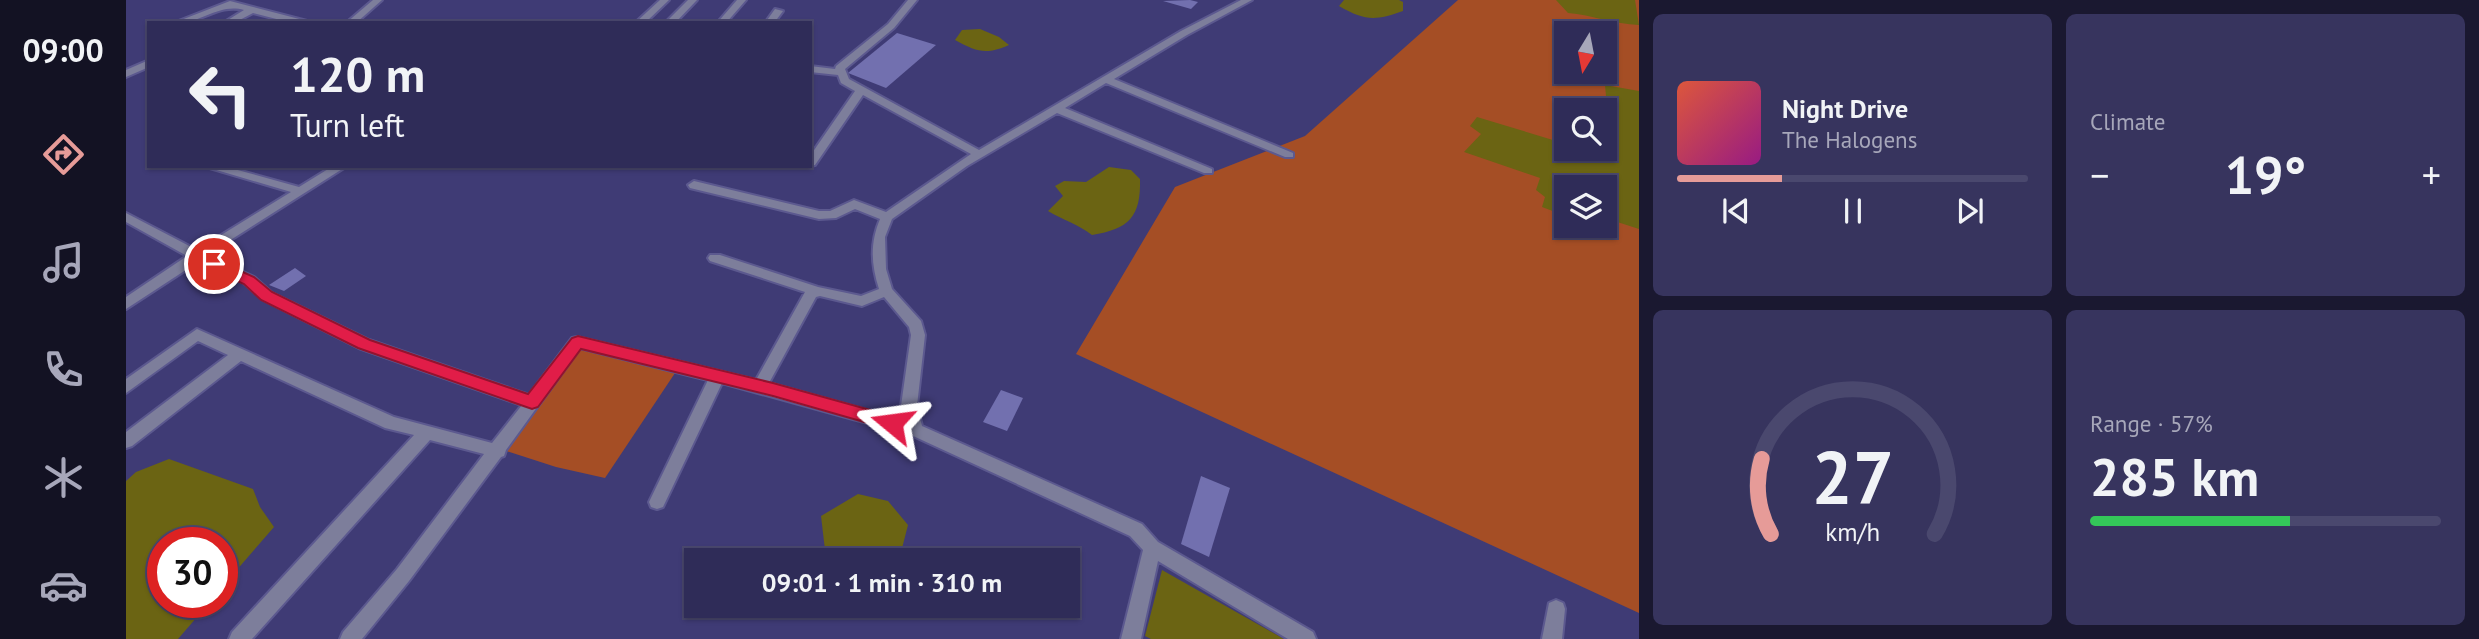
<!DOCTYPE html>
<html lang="en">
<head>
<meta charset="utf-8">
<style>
	body { margin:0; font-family:"PT Sans",sans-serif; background:#37345e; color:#f1f3f6; height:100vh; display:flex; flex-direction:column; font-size:26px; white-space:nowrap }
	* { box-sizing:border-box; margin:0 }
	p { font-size:23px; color:#a7a7ba }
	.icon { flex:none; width:38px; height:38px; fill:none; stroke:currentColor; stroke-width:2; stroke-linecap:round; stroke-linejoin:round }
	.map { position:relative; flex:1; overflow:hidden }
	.sheet { display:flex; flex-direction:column; gap:14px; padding:14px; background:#1a1830; width:840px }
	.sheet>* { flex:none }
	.top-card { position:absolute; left:21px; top:21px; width:665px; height:147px; border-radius:0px; box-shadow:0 2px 5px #0004,0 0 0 2px #4a486e; background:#2f2c58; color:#f1f3f6; overflow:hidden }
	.needle { width:46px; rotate:190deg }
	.tools { position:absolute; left:1428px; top:21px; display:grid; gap:14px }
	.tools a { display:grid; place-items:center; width:63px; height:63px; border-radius:0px; background:#2f2c58; box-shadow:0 2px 5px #0004,0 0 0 2px #4a486e; font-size:35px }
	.speed { position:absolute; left:21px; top:527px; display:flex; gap:14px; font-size:35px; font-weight:700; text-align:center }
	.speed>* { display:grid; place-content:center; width:91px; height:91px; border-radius:50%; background:#2f2c58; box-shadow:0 2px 5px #0004,0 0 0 2px #4a486e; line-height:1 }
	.speed .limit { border:10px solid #d22; background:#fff; color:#111 }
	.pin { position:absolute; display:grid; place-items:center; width:60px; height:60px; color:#fff; margin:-30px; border:4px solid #fff; border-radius:50%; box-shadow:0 2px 7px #0007 }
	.me { position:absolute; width:77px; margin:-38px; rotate:286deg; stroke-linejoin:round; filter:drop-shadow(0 0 5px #0008) }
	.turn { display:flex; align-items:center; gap:24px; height:147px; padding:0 28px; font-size:32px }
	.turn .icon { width:91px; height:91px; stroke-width:2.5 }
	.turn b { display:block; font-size:49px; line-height:60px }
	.big { font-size:52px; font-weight:700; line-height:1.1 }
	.sheet .card { flex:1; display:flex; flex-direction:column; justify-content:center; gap:10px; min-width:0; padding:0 24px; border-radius:10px; background:#37345e }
	.sheet .dial { align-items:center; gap:0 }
	.dial svg { height:182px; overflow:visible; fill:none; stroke:#4a486e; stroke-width:7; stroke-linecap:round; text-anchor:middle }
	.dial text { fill:#f1f3f6; stroke:none }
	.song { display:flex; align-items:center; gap:21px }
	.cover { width:84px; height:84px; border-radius:10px; background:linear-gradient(135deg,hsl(10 70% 55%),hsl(310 70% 35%)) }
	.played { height:7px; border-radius:4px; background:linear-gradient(90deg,#e69b98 30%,#4a486e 30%) }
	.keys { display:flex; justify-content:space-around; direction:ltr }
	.heat { display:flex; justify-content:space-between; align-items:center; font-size:38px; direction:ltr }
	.charge { height:10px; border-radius:5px; background:linear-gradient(90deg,#34c759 57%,#4a486e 0) }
	.sheet .tiles { flex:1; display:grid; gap:14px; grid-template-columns:repeat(2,1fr) }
	.trip { position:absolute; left:558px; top:548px; width:396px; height:70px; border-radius:0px; background:#2f2c58; box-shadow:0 2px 5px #0004,0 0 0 2px #4a486e; font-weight:700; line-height:70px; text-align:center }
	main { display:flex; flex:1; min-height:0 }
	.tabs { display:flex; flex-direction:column; width:126px; justify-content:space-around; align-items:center; background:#131223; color:#a7a7ba }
	.tabs .icon { width:49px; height:49px }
	.tabs .current { color:#e69b98 }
	.tabs b { font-size:32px; color:#f1f3f6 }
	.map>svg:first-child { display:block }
	.green { fill:#a54e25; fill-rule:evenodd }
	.water { fill:#6b6413 }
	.building { fill:#7270af }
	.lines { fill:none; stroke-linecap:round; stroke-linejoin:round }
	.minor-casing { stroke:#5c598f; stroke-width:4 }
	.minor { fill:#7d7e9b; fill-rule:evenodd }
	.route { fill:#e11d48; stroke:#92132f; stroke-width:2 }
</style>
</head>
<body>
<main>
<nav class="tabs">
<b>09:00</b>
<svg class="icon current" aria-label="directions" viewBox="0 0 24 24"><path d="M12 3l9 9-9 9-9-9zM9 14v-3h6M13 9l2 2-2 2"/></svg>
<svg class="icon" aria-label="music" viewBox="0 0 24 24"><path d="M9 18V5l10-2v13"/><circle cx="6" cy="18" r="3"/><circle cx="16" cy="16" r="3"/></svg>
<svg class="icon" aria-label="phone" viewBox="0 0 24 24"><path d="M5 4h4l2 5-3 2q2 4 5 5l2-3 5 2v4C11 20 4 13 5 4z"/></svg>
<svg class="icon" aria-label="climate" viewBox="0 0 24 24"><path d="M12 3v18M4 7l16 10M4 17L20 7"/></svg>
<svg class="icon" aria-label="car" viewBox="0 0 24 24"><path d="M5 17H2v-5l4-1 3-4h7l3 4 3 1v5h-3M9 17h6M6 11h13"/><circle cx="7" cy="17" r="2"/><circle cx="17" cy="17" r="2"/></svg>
</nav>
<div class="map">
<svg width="1513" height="639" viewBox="0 0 1513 639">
	<rect width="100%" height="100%" fill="#3f3b75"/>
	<!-- green -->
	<g class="green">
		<path d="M1332,0H1513V613L950,354L1049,187L1179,136ZM1440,33H1479V72H1440ZM1440,110H1479V149H1440ZM1440,187H1479V226H1440Z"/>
		<polygon points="455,340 548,366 549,373 479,478 430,467 377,450"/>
	</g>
	<!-- water -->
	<g class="water">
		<path d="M1218,0H1273L1277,2V11C1249,21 1239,21 1213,6Z"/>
		<path d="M1430,0H1509L1513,25C1488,24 1466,15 1442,13Z"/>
		<path d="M854,29L873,37L883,45C860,55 851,52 829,40L836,30Z"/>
		<polygon points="1479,85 1513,91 1513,229 1479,218 1479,187 1440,187 1440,216 1416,207 1419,197 1410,190 1414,178 1338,152 1355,134 1344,126 1351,117 1440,144 1440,149 1479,149 1479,110 1475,110 1474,106 1480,96"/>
		<path d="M983,167L1005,170L1014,179C1015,217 1003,229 966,235C952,224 937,220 922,211L937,196L929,186L938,181L960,182Z"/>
		<polygon points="43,459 127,489 134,507 148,527 96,587 96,542 37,542 37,602 84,602 52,639 0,639 0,481 10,472"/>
		<polygon points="732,494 762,501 782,525 773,560 708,560 699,550 695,516"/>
		<polygon points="1036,570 1158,639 1025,639 1019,636"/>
	</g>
	<!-- building -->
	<g class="building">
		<polygon points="1064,0 1072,2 1065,9 1037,1"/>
		<polygon points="771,33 810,45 760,88 722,73"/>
		<polygon points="169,268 180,276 158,291 143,285"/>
		<polygon points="875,390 897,398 881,431 857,422"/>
		<polygon points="1075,476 1104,488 1083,557 1055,544"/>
	</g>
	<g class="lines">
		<defs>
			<g id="minor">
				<polygon points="247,0 256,0 230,23 220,23"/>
				<polygon points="534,0 543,0 519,23 509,23"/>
				<polygon points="562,0 571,0 549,23 539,23"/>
				<polygon points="611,0 620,0 600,23 591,23"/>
				<path d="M782,0H791L768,28L719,69L723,79L853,150L1055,31L1115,0H1126L1061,35L988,79L1167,153V157H1159L980,83L939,108L1086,169V173H1078L931,113L841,166L766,219L759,237L760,269L766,289L795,321L799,335L791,406L796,426L1016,524L1032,542L1187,632L1190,639H1162L1032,561L1015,639H995L1017,550L1004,536L785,435L596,383L537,507L531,509L525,507L523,502L582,380L454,348L380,450L378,456L375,457L283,581L236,639H214L217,632L271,569L358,454L304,440L126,639H103L106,632L288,435L259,428L115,361L6,446L0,448V432L102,355L72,341L0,393V379L71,329L268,417L366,443L396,405L233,348L136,299L118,283L72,262L0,309V297L61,256L0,222V213L71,250L165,192L77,166H97L173,187L207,166H221L81,255L128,277L146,293L243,340L403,395L446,338L451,337L630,380L679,292L584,261L582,258L584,255H594L692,287L735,296L753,289C745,264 744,243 754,219L729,209L710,218L693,219L564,188L562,185L568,181L693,211H704L728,200L760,212L845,154L737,95L689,165L684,166V156L729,91L715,83L712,75L684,72V66L709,69L710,66L762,24ZM694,296L736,306L758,297L783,327L785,335L775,406L779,421L643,383L690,297Z"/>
				<path d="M104,1L181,21L182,23H166L127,13L108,23H97L118,10C91,3 75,25 50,22Z"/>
				<polygon points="649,9 657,11 648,23 639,23"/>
				<polygon points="23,60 23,67 0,77 0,70"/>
				<polygon points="1430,600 1437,603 1439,609 1436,639 1416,639 1423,603"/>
			</g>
		</defs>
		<!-- minor casing -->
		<use href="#minor" class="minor-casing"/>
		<!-- minor -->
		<use href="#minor" class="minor"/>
	</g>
	<!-- route -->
	<polygon class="route" points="88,259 128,277 146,292 244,340 402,394 446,338 452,336 647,383 766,416 772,418 775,423 772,428 766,430 647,396 455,349 412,407 406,409 232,348 135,300 118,284 83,268 81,264 83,260"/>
</svg>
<div class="tools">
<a><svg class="needle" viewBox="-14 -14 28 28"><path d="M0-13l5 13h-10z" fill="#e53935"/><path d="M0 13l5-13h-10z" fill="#a7a7ba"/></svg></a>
<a><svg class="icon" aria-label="search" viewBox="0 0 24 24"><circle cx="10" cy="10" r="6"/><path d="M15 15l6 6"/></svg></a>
<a><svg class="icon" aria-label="layers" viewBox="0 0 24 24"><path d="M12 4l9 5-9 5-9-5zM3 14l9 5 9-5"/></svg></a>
</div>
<div class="speed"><div class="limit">30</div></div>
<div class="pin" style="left:88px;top:264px;background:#d93025"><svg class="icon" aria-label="arrive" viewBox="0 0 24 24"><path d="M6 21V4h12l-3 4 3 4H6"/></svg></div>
<svg class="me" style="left:766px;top:423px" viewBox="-20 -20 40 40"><path d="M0-17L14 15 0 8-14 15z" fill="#e11d48" stroke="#fff" stroke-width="4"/></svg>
<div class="trip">09:01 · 1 min · 310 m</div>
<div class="top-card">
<div class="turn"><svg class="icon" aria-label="left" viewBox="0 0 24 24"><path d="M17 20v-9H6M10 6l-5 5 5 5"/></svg><div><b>120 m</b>Turn left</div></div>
</div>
</div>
<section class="sheet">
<div class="tiles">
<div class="card">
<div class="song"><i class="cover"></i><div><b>Night Drive</b><p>The Halogens</p></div></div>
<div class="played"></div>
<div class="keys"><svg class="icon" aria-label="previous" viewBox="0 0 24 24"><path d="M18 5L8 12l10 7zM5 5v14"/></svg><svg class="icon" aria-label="pause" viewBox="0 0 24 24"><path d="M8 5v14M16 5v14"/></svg><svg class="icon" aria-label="next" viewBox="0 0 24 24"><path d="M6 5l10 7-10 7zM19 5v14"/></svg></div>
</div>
<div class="card"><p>Climate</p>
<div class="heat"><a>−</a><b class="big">19°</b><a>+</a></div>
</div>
<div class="card dial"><svg viewBox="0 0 100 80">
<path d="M14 69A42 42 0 1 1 86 69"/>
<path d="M14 69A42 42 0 0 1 10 36" stroke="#e69b98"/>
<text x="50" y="56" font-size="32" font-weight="700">27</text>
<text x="50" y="72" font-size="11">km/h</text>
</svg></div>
<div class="card"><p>Range · 57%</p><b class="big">285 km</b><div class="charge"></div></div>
</div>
</section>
</main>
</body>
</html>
